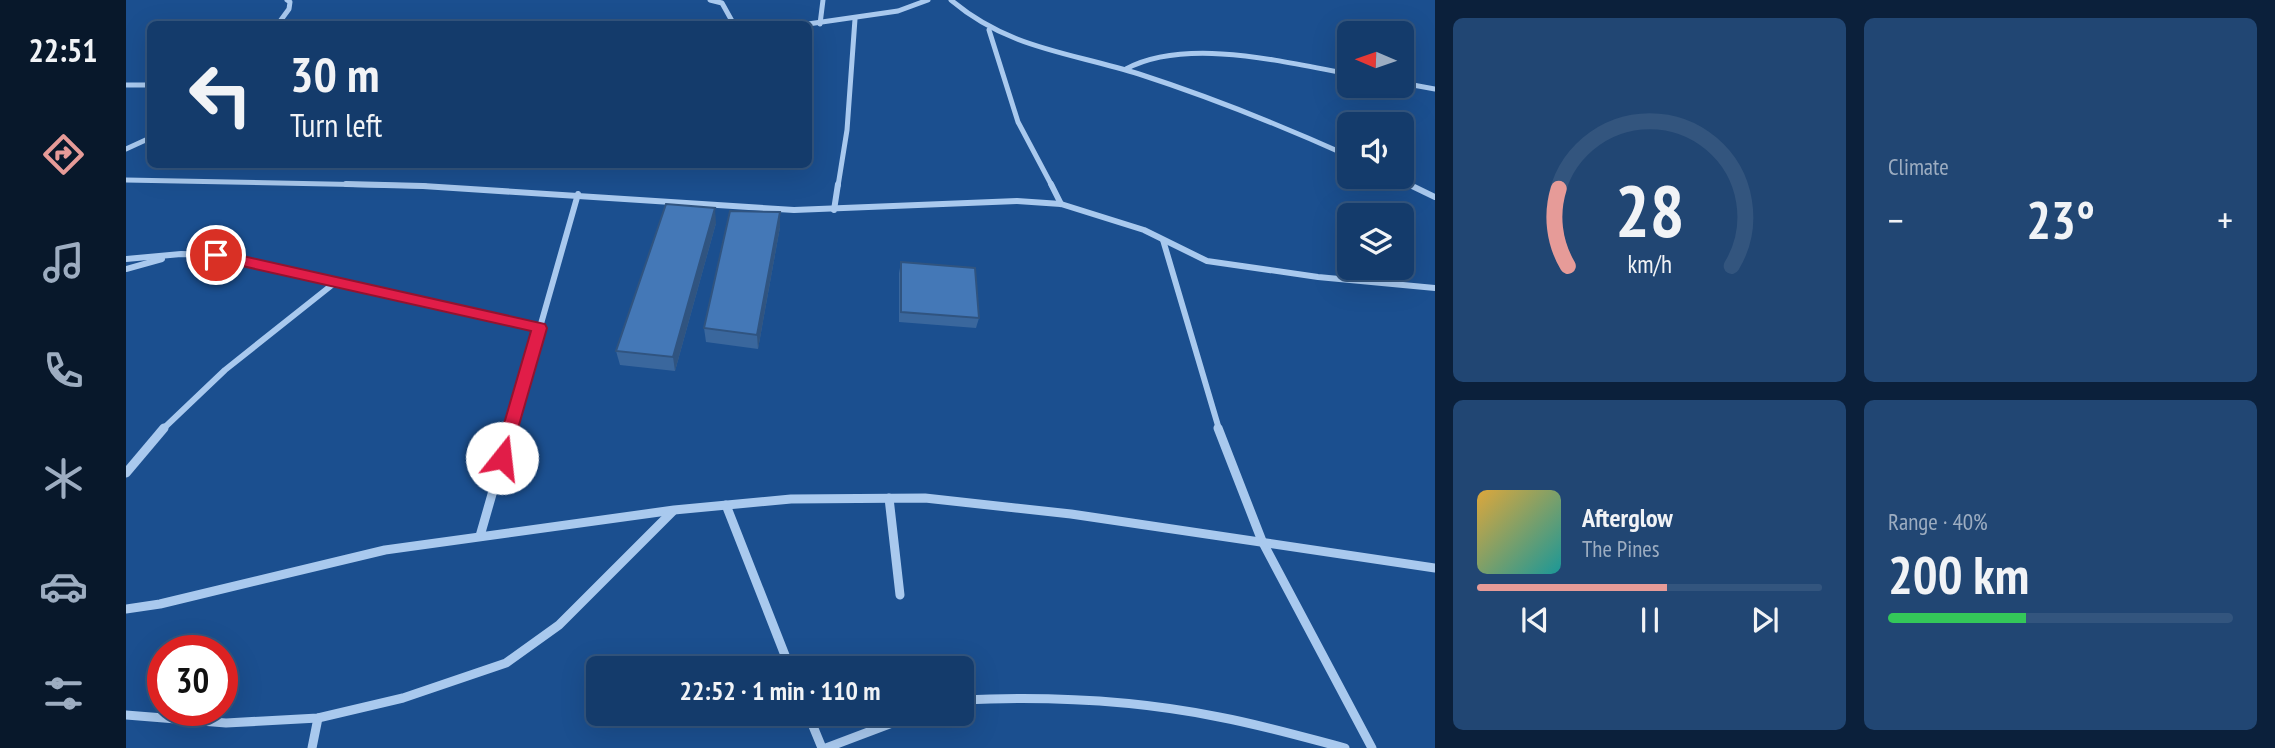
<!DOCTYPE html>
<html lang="en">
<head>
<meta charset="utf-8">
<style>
	body { margin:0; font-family:"PT Sans Narrow",sans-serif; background:#214673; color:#f1f3f6; height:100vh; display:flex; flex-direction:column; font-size:26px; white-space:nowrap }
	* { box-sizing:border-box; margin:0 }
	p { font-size:23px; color:#9dadc1 }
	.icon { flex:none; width:38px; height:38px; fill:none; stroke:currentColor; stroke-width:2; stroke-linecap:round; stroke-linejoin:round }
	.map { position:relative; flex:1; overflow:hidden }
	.drawer { display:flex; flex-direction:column; gap:18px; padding:18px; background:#0b203b; width:840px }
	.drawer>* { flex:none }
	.top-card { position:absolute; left:21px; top:21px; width:665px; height:147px; border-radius:10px; box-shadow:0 7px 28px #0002,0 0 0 2px #33557e; background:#143b6b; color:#f1f3f6; overflow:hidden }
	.needle { width:46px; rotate:272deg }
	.fabs { position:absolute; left:1211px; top:21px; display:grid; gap:14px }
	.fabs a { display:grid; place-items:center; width:77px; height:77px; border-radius:10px; background:#143b6b; box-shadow:0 7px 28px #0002,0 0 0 2px #33557e; font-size:35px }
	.speed { position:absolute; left:21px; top:635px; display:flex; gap:14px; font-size:35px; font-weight:700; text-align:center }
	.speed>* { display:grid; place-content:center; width:91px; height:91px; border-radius:50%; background:#143b6b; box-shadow:0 7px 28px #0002,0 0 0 2px #33557e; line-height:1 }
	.speed .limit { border:10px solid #d22; background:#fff; color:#111 }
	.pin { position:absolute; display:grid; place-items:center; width:60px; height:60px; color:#fff; margin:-30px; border:4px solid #fff; border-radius:50%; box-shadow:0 2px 7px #0007 }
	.me { position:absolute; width:77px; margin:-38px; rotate:16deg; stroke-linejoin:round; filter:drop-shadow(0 0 5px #0008) }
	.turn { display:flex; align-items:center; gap:24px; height:147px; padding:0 28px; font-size:32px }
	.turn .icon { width:91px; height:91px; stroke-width:2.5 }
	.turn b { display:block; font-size:49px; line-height:60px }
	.big { font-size:52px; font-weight:800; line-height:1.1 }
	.drawer .widget { flex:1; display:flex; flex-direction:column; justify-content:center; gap:10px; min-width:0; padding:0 24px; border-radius:10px; background:#214673 }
	.drawer .dial { align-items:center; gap:0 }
	.dial svg { height:182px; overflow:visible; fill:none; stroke:#33557e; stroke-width:7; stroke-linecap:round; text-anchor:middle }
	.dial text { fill:#f1f3f6; stroke:none }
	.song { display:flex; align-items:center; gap:21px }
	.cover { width:84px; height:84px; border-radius:10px; background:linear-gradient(135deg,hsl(40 70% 55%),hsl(180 70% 35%)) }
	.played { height:7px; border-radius:4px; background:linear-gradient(90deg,#e69b98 55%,#33557e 55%) }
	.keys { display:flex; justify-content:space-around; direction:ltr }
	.heat { display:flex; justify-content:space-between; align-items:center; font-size:38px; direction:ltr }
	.charge { height:10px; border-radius:5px; background:linear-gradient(90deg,#34c759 40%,#33557e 0) }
	.drawer .tiles { flex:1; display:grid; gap:18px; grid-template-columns:repeat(2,1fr) }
	.trip { position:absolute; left:460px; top:656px; width:388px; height:70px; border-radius:10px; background:#143b6b; box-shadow:0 7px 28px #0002,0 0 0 2px #33557e; font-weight:800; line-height:70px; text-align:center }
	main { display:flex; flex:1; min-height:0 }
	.tabs { display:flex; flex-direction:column; width:126px; justify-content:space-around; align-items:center; background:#08182b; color:#9dadc1 }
	.tabs .icon { width:49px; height:49px }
	.tabs .current { color:#e69b98 }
	.tabs b { font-size:32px; color:#f1f3f6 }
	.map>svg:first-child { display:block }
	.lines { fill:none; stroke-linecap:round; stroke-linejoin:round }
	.street-far2 { stroke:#a9c9ee; stroke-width:5 }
	.street-far1 { stroke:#a9c9ee; stroke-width:6 }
	.street { stroke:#a9c9ee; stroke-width:9 }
	.wall { fill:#3a679d }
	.shaded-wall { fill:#305480 }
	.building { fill:#4478b7; stroke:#305480; stroke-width:2 }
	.route { fill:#e11d48; stroke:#92132f; stroke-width:2 }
</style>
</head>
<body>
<main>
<nav class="tabs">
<b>22:51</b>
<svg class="icon current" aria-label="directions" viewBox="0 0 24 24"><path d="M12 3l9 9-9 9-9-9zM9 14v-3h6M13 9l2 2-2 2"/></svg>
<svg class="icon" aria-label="music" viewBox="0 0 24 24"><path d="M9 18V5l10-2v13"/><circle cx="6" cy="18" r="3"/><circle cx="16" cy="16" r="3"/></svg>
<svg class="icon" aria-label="phone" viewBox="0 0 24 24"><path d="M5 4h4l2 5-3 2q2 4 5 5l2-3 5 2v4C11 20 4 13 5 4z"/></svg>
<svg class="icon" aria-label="climate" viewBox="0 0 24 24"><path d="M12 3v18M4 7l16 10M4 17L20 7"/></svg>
<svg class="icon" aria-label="car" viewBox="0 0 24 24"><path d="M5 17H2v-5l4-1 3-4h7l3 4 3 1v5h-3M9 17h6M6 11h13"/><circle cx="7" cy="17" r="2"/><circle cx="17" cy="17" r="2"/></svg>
<svg class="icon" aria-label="filters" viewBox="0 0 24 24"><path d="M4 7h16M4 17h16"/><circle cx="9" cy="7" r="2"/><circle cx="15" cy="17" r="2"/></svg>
</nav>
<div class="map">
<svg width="1309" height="748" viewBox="0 0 1309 748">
	<rect width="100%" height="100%" fill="#1b4f8f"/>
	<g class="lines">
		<!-- street-far2 -->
		<g class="street-far2">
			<polyline points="584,0 596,3 606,21 618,24"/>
			<path d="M825,0C883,49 943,52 1013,74C1084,97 1154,125 1223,156"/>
			<polyline points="152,24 163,9 164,2 161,0"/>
			<polyline points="682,24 772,11 802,0"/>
			<polyline points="694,24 697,0"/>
			<polyline points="863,30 892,122 926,186"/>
			<path d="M1000,69C1060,37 1158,62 1223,74"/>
			<polyline points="1276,83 1309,89"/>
			<polyline points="0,85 24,85"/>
			<polyline points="0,149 24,138"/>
			<polyline points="1266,177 1286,186"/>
			<polyline points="0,180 300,186"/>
			<polyline points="712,186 721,130 729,19"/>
		</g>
		<!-- street-far1 -->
		<g class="street-far1">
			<polyline points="220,184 297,186 668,210 891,201 935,204 1018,230 1081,261 1192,277 1309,288"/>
			<polyline points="925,184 935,204"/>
			<polyline points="1282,184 1309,197"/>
			<polyline points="708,210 712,184"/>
			<polyline points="1037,240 1093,429"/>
			<polyline points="0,259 55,254 90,255 414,328"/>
			<polyline points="0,269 36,259"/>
			<polyline points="37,429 99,370 211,281"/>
			<polyline points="385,429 452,194"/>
		</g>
		<!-- street -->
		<g class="street">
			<polyline points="1092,428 1136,541 1246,748"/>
			<polyline points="0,473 38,428"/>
			<polyline points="763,498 774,595"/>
			<polyline points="600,505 664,668"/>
			<polyline points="354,536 385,428"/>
			<polyline points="0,609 34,604 259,550 548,510 665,499 799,498 945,514 1309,568"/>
			<path d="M836,700C922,696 1009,700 1093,717C1136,725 1177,737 1219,748"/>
			<polyline points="682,714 696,748"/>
			<polyline points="0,715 100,723 192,718 277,698 380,663 433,625 547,511"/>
			<polyline points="186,748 192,718"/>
			<polyline points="700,748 790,714"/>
		</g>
	</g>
	<!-- wall -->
	<g class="wall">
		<polygon points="590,223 549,371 494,365 490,351"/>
		<polygon points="654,227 632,349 580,342 578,328"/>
		<polygon points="775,262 853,318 850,328 773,322 773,273"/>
	</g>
	<!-- shaded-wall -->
	<g class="shaded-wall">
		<polygon points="589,208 590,223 549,371 547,357"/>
		<polygon points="654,212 654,227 632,349 631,335"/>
	</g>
	<!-- building -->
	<g class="building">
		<polygon points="540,204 589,208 547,357 490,351"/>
		<polygon points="604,211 654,212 631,335 578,328"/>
		<polygon points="775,262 849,268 853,318 775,312"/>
	</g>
	<!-- route -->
	<polygon class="route" points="90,250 419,324 421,328 382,463 376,465 370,463 368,458 405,331 85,259 85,252"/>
</svg>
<div class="fabs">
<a><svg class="needle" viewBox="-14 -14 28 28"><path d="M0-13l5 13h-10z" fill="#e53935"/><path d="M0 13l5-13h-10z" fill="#9dadc1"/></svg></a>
<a><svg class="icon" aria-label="sound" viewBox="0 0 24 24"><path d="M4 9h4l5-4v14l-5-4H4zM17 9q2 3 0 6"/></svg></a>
<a><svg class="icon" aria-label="layers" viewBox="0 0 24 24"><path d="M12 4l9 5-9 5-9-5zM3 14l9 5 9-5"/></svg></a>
</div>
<div class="speed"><div class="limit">30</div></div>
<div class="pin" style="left:90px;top:255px;background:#d93025"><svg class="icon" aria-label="arrive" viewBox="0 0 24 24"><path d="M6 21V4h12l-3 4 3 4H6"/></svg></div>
<svg class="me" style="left:376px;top:458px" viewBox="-20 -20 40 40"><circle r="19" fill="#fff"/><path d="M0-13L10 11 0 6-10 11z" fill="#e11d48"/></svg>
<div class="trip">22:52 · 1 min · 110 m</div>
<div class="top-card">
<div class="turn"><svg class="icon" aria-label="left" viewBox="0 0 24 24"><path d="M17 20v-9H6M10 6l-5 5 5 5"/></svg><div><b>30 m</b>Turn left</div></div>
</div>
</div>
<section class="drawer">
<div class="tiles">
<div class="widget dial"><svg viewBox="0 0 100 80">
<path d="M14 69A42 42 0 1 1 86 69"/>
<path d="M14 69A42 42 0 0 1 10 35" stroke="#e69b98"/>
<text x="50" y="56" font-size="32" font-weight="700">28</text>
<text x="50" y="72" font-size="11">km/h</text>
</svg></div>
<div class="widget"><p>Climate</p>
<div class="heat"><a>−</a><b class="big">23°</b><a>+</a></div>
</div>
<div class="widget">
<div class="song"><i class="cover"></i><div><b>Afterglow</b><p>The Pines</p></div></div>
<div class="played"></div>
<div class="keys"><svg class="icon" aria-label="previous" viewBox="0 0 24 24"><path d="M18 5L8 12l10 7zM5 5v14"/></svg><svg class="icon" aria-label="pause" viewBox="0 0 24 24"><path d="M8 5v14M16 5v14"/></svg><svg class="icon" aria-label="next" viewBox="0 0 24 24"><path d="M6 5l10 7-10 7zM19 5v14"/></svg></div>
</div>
<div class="widget"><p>Range · 40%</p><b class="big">200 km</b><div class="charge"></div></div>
</div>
</section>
</main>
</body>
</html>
